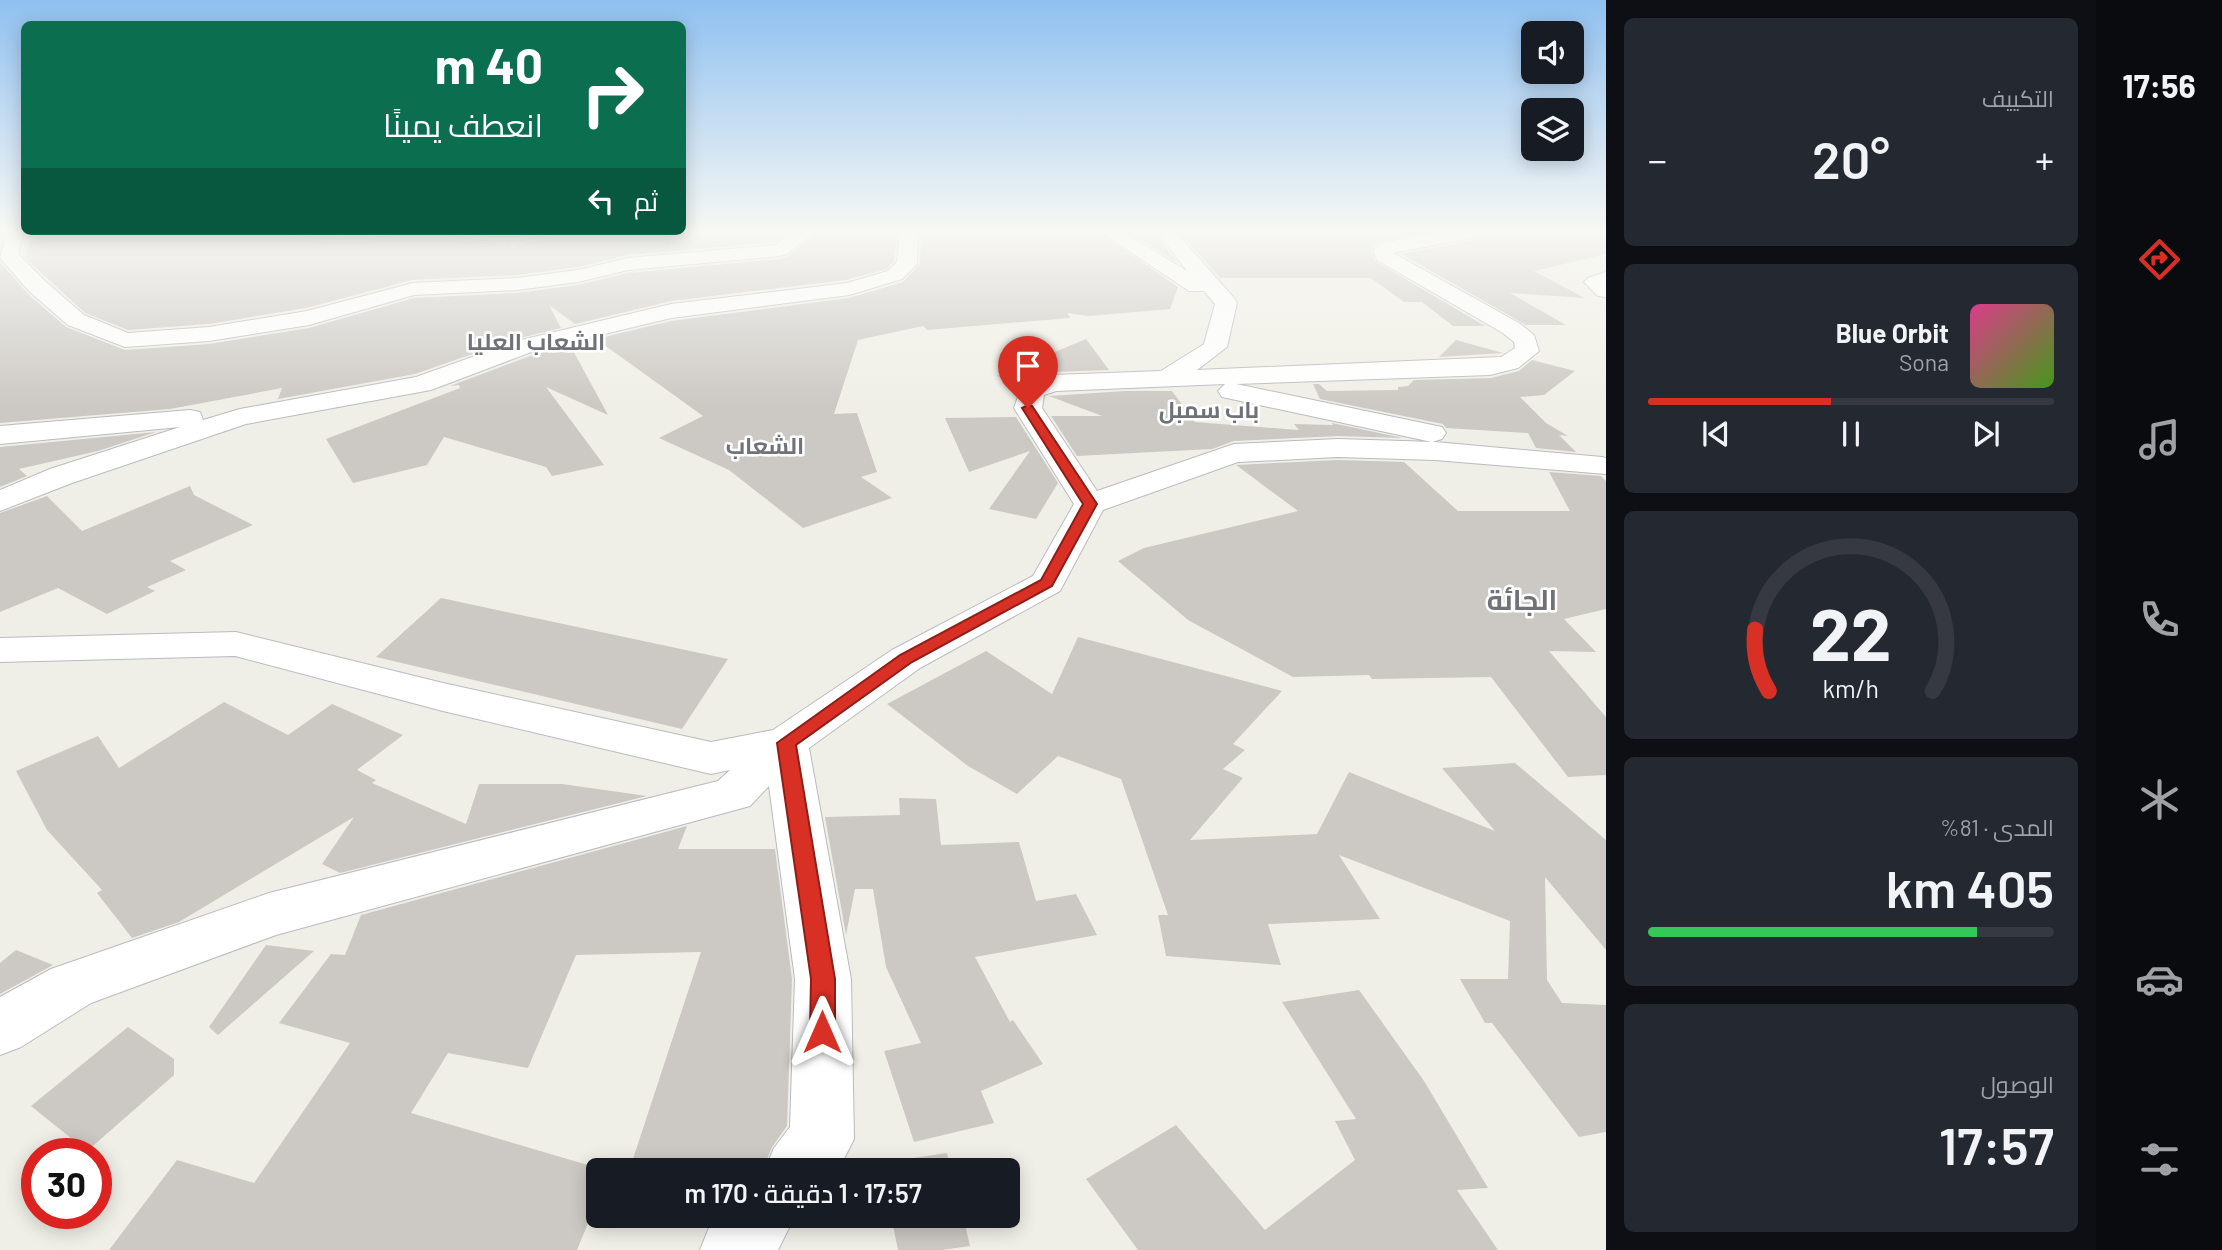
<!DOCTYPE html>
<html lang="ar">
<head>
<meta charset="utf-8">
<style>
	body { margin:0; font-family:Barlow,Cairo,sans-serif; background:#242831; color:#f1f3f6; direction:rtl; height:100vh; display:flex; flex-direction:column; font-size:26px; white-space:nowrap }
	* { box-sizing:border-box; margin:0 }
	p { font-size:23px; color:#9ea1a6 }
	.icon { flex:none; width:38px; height:38px; fill:none; stroke:currentColor; stroke-width:2; stroke-linecap:round; stroke-linejoin:round }
	.map { position:relative; flex:1; overflow:hidden; direction:ltr }
	.drawer { display:flex; flex-direction:column; gap:18px; padding:18px; background:#0d0f14; width:490px }
	.drawer>* { flex:none }
	.guide { position:absolute; left:21px; top:21px; width:665px; height:214px; border-radius:10px; box-shadow:0 4px 18px #0003; direction:rtl; background:#0b6e4f; color:#fff; overflow:hidden }
	.buttons { position:absolute; left:1521px; top:21px; display:grid; gap:14px }
	.buttons a { display:grid; place-items:center; width:63px; height:63px; border-radius:10px; background:#171b24; box-shadow:0 4px 18px #0003; font-size:35px }
	.speed { position:absolute; left:21px; top:1138px; display:flex; gap:14px; font-size:35px; font-weight:700; text-align:center }
	.speed>* { display:grid; place-content:center; width:91px; height:91px; border-radius:50%; background:#171b24; box-shadow:0 4px 18px #0003; line-height:1 }
	.speed .limit { border:10px solid #d22; background:#fff; color:#111 }
	.pin { position:absolute; display:grid; place-items:center; width:60px; height:60px; color:#fff; margin:-72px -30px; border-radius:50% 50% 50% 0; rotate:-45deg; box-shadow:0 0 7px #0007 }
	.pin .icon { rotate:45deg }
	.me { position:absolute; width:77px; margin:-38px; rotate:0deg; stroke-linejoin:round; filter:drop-shadow(0 0 5px #0008) }
	.turn { display:flex; align-items:center; gap:24px; height:147px; padding:0 28px; font-size:32px }
	.turn .icon { width:91px; height:91px; stroke-width:2.5 }
	.turn b { display:block; font-size:49px; line-height:60px }
	.then { display:flex; align-items:center; height:66px; padding:0 28px; background:#0003; gap:14px; font-size:26px }
	.big { font-size:52px; font-weight:600; line-height:1.1 }
	.drawer .tile { flex:1; display:flex; flex-direction:column; justify-content:center; gap:10px; min-width:0; padding:0 24px; border-radius:10px; background:#242831 }
	.drawer .dial { align-items:center; gap:0 }
	.dial svg { height:182px; overflow:visible; fill:none; stroke:#363941; stroke-width:7; stroke-linecap:round; text-anchor:middle }
	.dial text { fill:#f1f3f6; stroke:none }
	.song { display:flex; align-items:center; gap:21px }
	.cover { width:84px; height:84px; border-radius:10px; background:linear-gradient(135deg,hsl(330 70% 55%),hsl(100 70% 35%)) }
	.played { height:7px; border-radius:4px; background:linear-gradient(90deg,#d93025 45%,#363941 45%) }
	.keys { display:flex; justify-content:space-around; direction:ltr }
	.heat { display:flex; justify-content:space-between; align-items:center; font-size:38px; direction:ltr }
	.charge { height:10px; border-radius:5px; background:linear-gradient(90deg,#34c759 81%,#363941 0) }
	.trip { position:absolute; left:586px; top:1158px; width:434px; height:70px; border-radius:10px; background:#171b24; box-shadow:0 4px 18px #0003; font-weight:600; line-height:70px; text-align:center; direction:rtl }
	main { display:flex; flex:1; min-height:0 }
	.dock { display:flex; flex-direction:column; width:126px; justify-content:space-around; align-items:center; background:#090b0e; color:#9ea1a6 }
	.dock .icon { width:49px; height:49px }
	.dock .active { color:#d93025 }
	.dock b { font-size:32px; color:#f1f3f6 }
	.map>svg:first-child { display:block }
	.building { fill:#ccc9c4 }
	.lines { fill:none; stroke-linecap:round; stroke-linejoin:round }
	.street-casing { stroke:#b9bbc0; stroke-width:2 }
	.street { fill:#fff; fill-rule:evenodd }
	.route { fill:#d93025; stroke:#8d1f18; stroke-width:2 }
	.labels { text-anchor:middle; dominant-baseline:central; stroke-width:5; stroke-linejoin:round; paint-order:stroke }
	.far-district-label { font-size:23px; font-weight:bold; fill:#6f7378; stroke:#fff }
	.district-label { font-size:28px; font-weight:bold; fill:#6f7378; stroke:#fff }
</style>
</head>
<body>
<main>
<nav class="dock">
<b>17:56</b>
<svg class="icon active" aria-label="directions" viewBox="0 0 24 24"><path d="M12 3l9 9-9 9-9-9zM9 14v-3h6M13 9l2 2-2 2"/></svg>
<svg class="icon" aria-label="music" viewBox="0 0 24 24"><path d="M9 18V5l10-2v13"/><circle cx="6" cy="18" r="3"/><circle cx="16" cy="16" r="3"/></svg>
<svg class="icon" aria-label="phone" viewBox="0 0 24 24"><path d="M5 4h4l2 5-3 2q2 4 5 5l2-3 5 2v4C11 20 4 13 5 4z"/></svg>
<svg class="icon" aria-label="climate" viewBox="0 0 24 24"><path d="M12 3v18M4 7l16 10M4 17L20 7"/></svg>
<svg class="icon" aria-label="car" viewBox="0 0 24 24"><path d="M5 17H2v-5l4-1 3-4h7l3 4 3 1v5h-3M9 17h6M6 11h13"/><circle cx="7" cy="17" r="2"/><circle cx="17" cy="17" r="2"/></svg>
<svg class="icon" aria-label="filters" viewBox="0 0 24 24"><path d="M4 7h16M4 17h16"/><circle cx="9" cy="7" r="2"/><circle cx="15" cy="17" r="2"/></svg>
</nav>
<section class="drawer">
<div class="tile"><p>التكييف</p>
<div class="heat"><a>−</a><b class="big">20°</b><a>+</a></div>
</div>
<div class="tile">
<div class="song"><i class="cover"></i><div><b>Blue Orbit</b><p>Sona</p></div></div>
<div class="played"></div>
<div class="keys"><svg class="icon" aria-label="previous" viewBox="0 0 24 24"><path d="M18 5L8 12l10 7zM5 5v14"/></svg><svg class="icon" aria-label="pause" viewBox="0 0 24 24"><path d="M8 5v14M16 5v14"/></svg><svg class="icon" aria-label="next" viewBox="0 0 24 24"><path d="M6 5l10 7-10 7zM19 5v14"/></svg></div>
</div>
<div class="tile dial"><svg viewBox="0 0 100 80">
<path d="M14 69A42 42 0 1 1 86 69"/>
<path d="M14 69A42 42 0 0 1 8 42" stroke="#d93025"/>
<text x="50" y="56" font-size="32" font-weight="700">22</text>
<text x="50" y="72" font-size="11">km/h</text>
</svg></div>
<div class="tile"><p>المدى · 81%</p><b class="big">405 km</b><div class="charge"></div></div>
<div class="tile"><p>الوصول</p><b class="big">17:57</b></div>
</section>
<div class="map">
<svg width="1606" height="1250" viewBox="0 0 1606 1250">
	<rect width="100%" height="100%" fill="#f0efe7"/>
	<!-- building -->
	<g class="building">
		<polygon points="747,230 791,230 774,242 628,255 578,267 517,275 412,280 306,308 209,324 128,330 85,313 23,256 26,256 32,231 274,231 283,237 298,239 340,242 383,240 398,237 407,231 443,231 451,238 466,241 511,243 512,248 529,242 552,238 561,231"/>
		<polygon points="820,230 897,230 894,261 887,269 846,280 671,301 575,324 549,305 561,328 516,339 415,374 278,399 282,388 170,409 0,423 0,262 28,294 66,327 125,350 209,344 309,328 414,298 517,293 578,285 628,273 780,259 789,256"/>
		<polygon points="921,230 1096,230 1178,287 1170,309 1089,316 1067,313 1070,318 927,330 923,326 858,340 834,414 857,413 877,472 861,477 892,498 803,528 729,470 659,438 703,416 596,339 671,321 849,298 903,282 920,264"/>
		<polygon points="1202,230 1437,230 1380,241 1370,249 1375,261 1485,326 1453,326 1422,302 1404,302 1371,278 1220,278 1183,236 1208,236"/>
		<polygon points="1493,230 1606,230 1606,254 1534,271 1585,298 1510,293 1566,325 1526,325 1401,254 1481,239"/>
		<polygon points="1135,236 1157,236 1177,262"/>
		<polygon points="1086,339 1109,370 1053,372 1019,385 997,376"/>
		<polygon points="1456,340 1503,353 1439,357"/>
		<polygon points="570,345 608,415 546,387 604,465 552,476 546,467 444,437 427,465 353,483 326,439 460,388 459,385 450,386 535,354"/>
		<polygon points="1532,360 1575,371 1544,395 1520,397 1546,423 1568,436 1559,435 1576,452 1536,448 1528,433 1446,428 1443,424 1320,399 1313,384 1319,384 1327,391 1398,390 1398,387 1408,386 1414,380 1491,378 1519,371"/>
		<polygon points="1125,391 1172,391 1195,422 1299,430 1294,424 1333,425 1332,423 1403,438 1338,436 1234,441 1212,449 1077,456 1051,416 1102,416 1049,396"/>
		<polygon points="1016,417 1058,483 1036,519 989,509 1030,451 969,472 945,418"/>
		<polygon points="156,432 98,451 19,469 27,476 0,487 0,447"/>
		<polygon points="1338,460 1404,462 1458,511 1570,511 1549,472 1601,476 1606,481 1606,609 1564,619 1596,652 1549,651 1606,717 1606,775 1568,777 1491,677 1372,679 1369,675 1293,677 1188,620 1118,561 1144,548 1298,511 1236,465"/>
		<polygon points="190,486 194,495 253,525 170,561 186,570 147,587 155,591 107,614 58,588 0,612 0,513 47,496 82,531"/>
		<polygon points="441,598 728,659 682,729 376,657"/>
		<polygon points="1078,637 1282,691 1233,744 1245,750 1223,769 1243,778 1190,840 1317,834 1349,772 1495,831 1442,768 1515,763 1606,840 1606,950 1545,877 1547,980 1562,1003 1606,1005 1606,1132 1579,1137 1492,1023 1485,1023 1460,979 1508,979 1510,921 1339,855 1380,919 1268,924 1281,965 1166,956 1158,915 1168,915 1121,779 1058,756 1017,794 968,766 887,704 986,651 1052,694"/>
		<polygon points="224,702 288,735 332,704 403,735 357,770 376,780 372,783 466,824 479,784 562,784 647,796 340,873 322,864 354,817 179,922 132,938 97,893 102,890 47,830 16,771 98,736 119,768"/>
		<polygon points="899,798 936,799 941,845 1019,842 1036,901 1076,894 1097,935 975,957 1010,1022 1013,1020 1043,1064 981,1091 994,1123 914,1142 884,1051 921,1043 886,967 873,889 855,889 846,935 825,817 900,815"/>
		<polygon points="687,826 678,849 775,849 792,979 787,1126 772,1147 762,1171 629,1171 701,952 576,955 528,1068 448,1053 411,1113 598,1168 598,1199 577,1250 109,1250 177,1160 254,1183 350,1043 279,1023 331,954 345,955 361,915"/>
		<polygon points="266,945 314,951 218,1035 209,1027"/>
		<polygon points="16,950 53,965 0,994 0,963"/>
		<polygon points="1359,990 1424,1081 1488,1188 1457,1190 1498,1250 1138,1250 1086,1179 1176,1125 1265,1230 1355,1160 1335,1121 1356,1119 1282,1002"/>
		<polygon points="128,1027 174,1059 174,1075 87,1151 31,1106"/>
		<polygon points="947,1153 951,1171 882,1171 880,1163"/>
		<polygon points="891,1216 963,1216 970,1246 942,1250 898,1250"/>
	</g>
	<g class="lines">
		<defs>
			<g id="street">
				<polygon points="7,230 24,230 18,254 46,282 84,315 128,333 209,327 307,311 413,283 517,278 578,270 628,258 775,245 796,230 817,230 787,254 780,256 628,270 578,282 517,290 414,295 309,325 209,341 125,347 68,325 30,292 0,258"/>
				<polygon points="900,230 918,230 917,264 902,279 849,295 671,318 534,351 431,390 246,424 72,483 0,511 0,490 50,469 180,427 0,444 0,426 190,410 200,412 203,420 240,409 416,377 517,341 671,304 847,283 888,271 897,262"/>
				<polygon points="1098,230 1120,230 1187,271 1156,230 1174,230 1234,298 1237,303 1227,347 1197,370 1501,357 1515,348 1514,342 1503,333 1377,260 1373,250 1382,243 1451,230 1490,230 1481,236 1393,253 1519,323 1534,335 1539,351 1518,368 1490,375 1236,384 1442,427 1446,433 1442,439 1432,442 1222,397 1218,391 1225,384 1056,391 1044,395 1042,408 1097,491 1234,444 1338,439 1435,442 1602,457 1606,458 1606,474 1435,460 1338,457 1238,462 1103,510 1060,591 920,668 809,748 851,979 854,1139 838,1171 764,1171 774,1148 790,1127 795,979 769,786 750,806 276,935 91,1003 21,1047 0,1055 0,997 51,969 269,893 718,781 730,770 711,774 443,711 235,656 0,662 0,638 236,632 443,683 711,742 773,730 892,650 1033,576 1074,504 1014,408 1022,385 1053,375 1161,371 1204,344 1215,304 1204,291 1189,291"/>
				<path d="M276,231H405C396,242 285,241 276,231Z"/>
				<path d="M445,231H559C549,243 456,244 445,231Z"/>
				<polygon points="1606,272 1606,297 1598,296 1584,282 1588,278"/>
				<polygon points="717,1216 795,1216 778,1250 700,1250 710,1225"/>
			</g>
		</defs>
		<!-- street casing -->
		<use href="#street" class="street-casing"/>
		<!-- street -->
		<use href="#street" class="street"/>
	</g>
	<!-- sky -->
	<linearGradient id="sky" x2="0" y2="1"><stop stop-color="#8fc0f0"/><stop offset="0.57" stop-color="#f8f8f4"/><stop offset="1" stop-color="#f8f8f4" stop-opacity="0"/></linearGradient>
	<rect width="1606" height="405" fill="url(#sky)"/>
	<!-- route -->
	<polygon class="route" points="1028,405 1032,406 1097,504 1052,586 912,662 796,745 835,979 835,1032 831,1040 822,1043 814,1040 810,1032 811,979 777,743 900,655 1041,580 1083,504 1022,408"/>
	<g class="labels">
		<!-- far-district labels -->
		<g class="far-district-label">
			<text x="536" y="341">الشعاب العليا</text>
			<text x="1209" y="409">باب سمبل</text>
			<text x="765" y="445">الشعاب</text>
		</g>
		<!-- district labels -->
		<g class="district-label">
			<text x="1522" y="599">الجائة</text>
		</g>
	</g>
</svg>
<div class="buttons">
<a><svg class="icon" aria-label="sound" viewBox="0 0 24 24"><path d="M4 9h4l5-4v14l-5-4H4zM17 9q2 3 0 6"/></svg></a>
<a><svg class="icon" aria-label="layers" viewBox="0 0 24 24"><path d="M12 4l9 5-9 5-9-5zM3 14l9 5 9-5"/></svg></a>
</div>
<div class="speed"><div class="limit">30</div></div>
<div class="pin" style="left:1028px;top:408px;background:#d93025"><svg class="icon" aria-label="arrive" viewBox="0 0 24 24"><path d="M6 21V4h12l-3 4 3 4H6"/></svg></div>
<svg class="me" style="left:822px;top:1032px" viewBox="-20 -20 40 40"><path d="M0-17L14 15 0 8-14 15z" fill="#d93025" stroke="#fff" stroke-width="4"/></svg>
<div class="trip">17:57 · 1 دقيقة · 170 m</div>
<div class="guide">
<div class="turn"><svg class="icon" aria-label="right" viewBox="0 0 24 24"><path d="M7 20v-9h11M14 6l5 5-5 5"/></svg><div><b>40 m</b>انعطف يمينًا</div></div>
<div class="then">ثم<svg class="icon" aria-label="left" viewBox="0 0 24 24"><path d="M17 20v-9H6M10 6l-5 5 5 5"/></svg></div>
</div>
</div>
</main>
</body>
</html>
